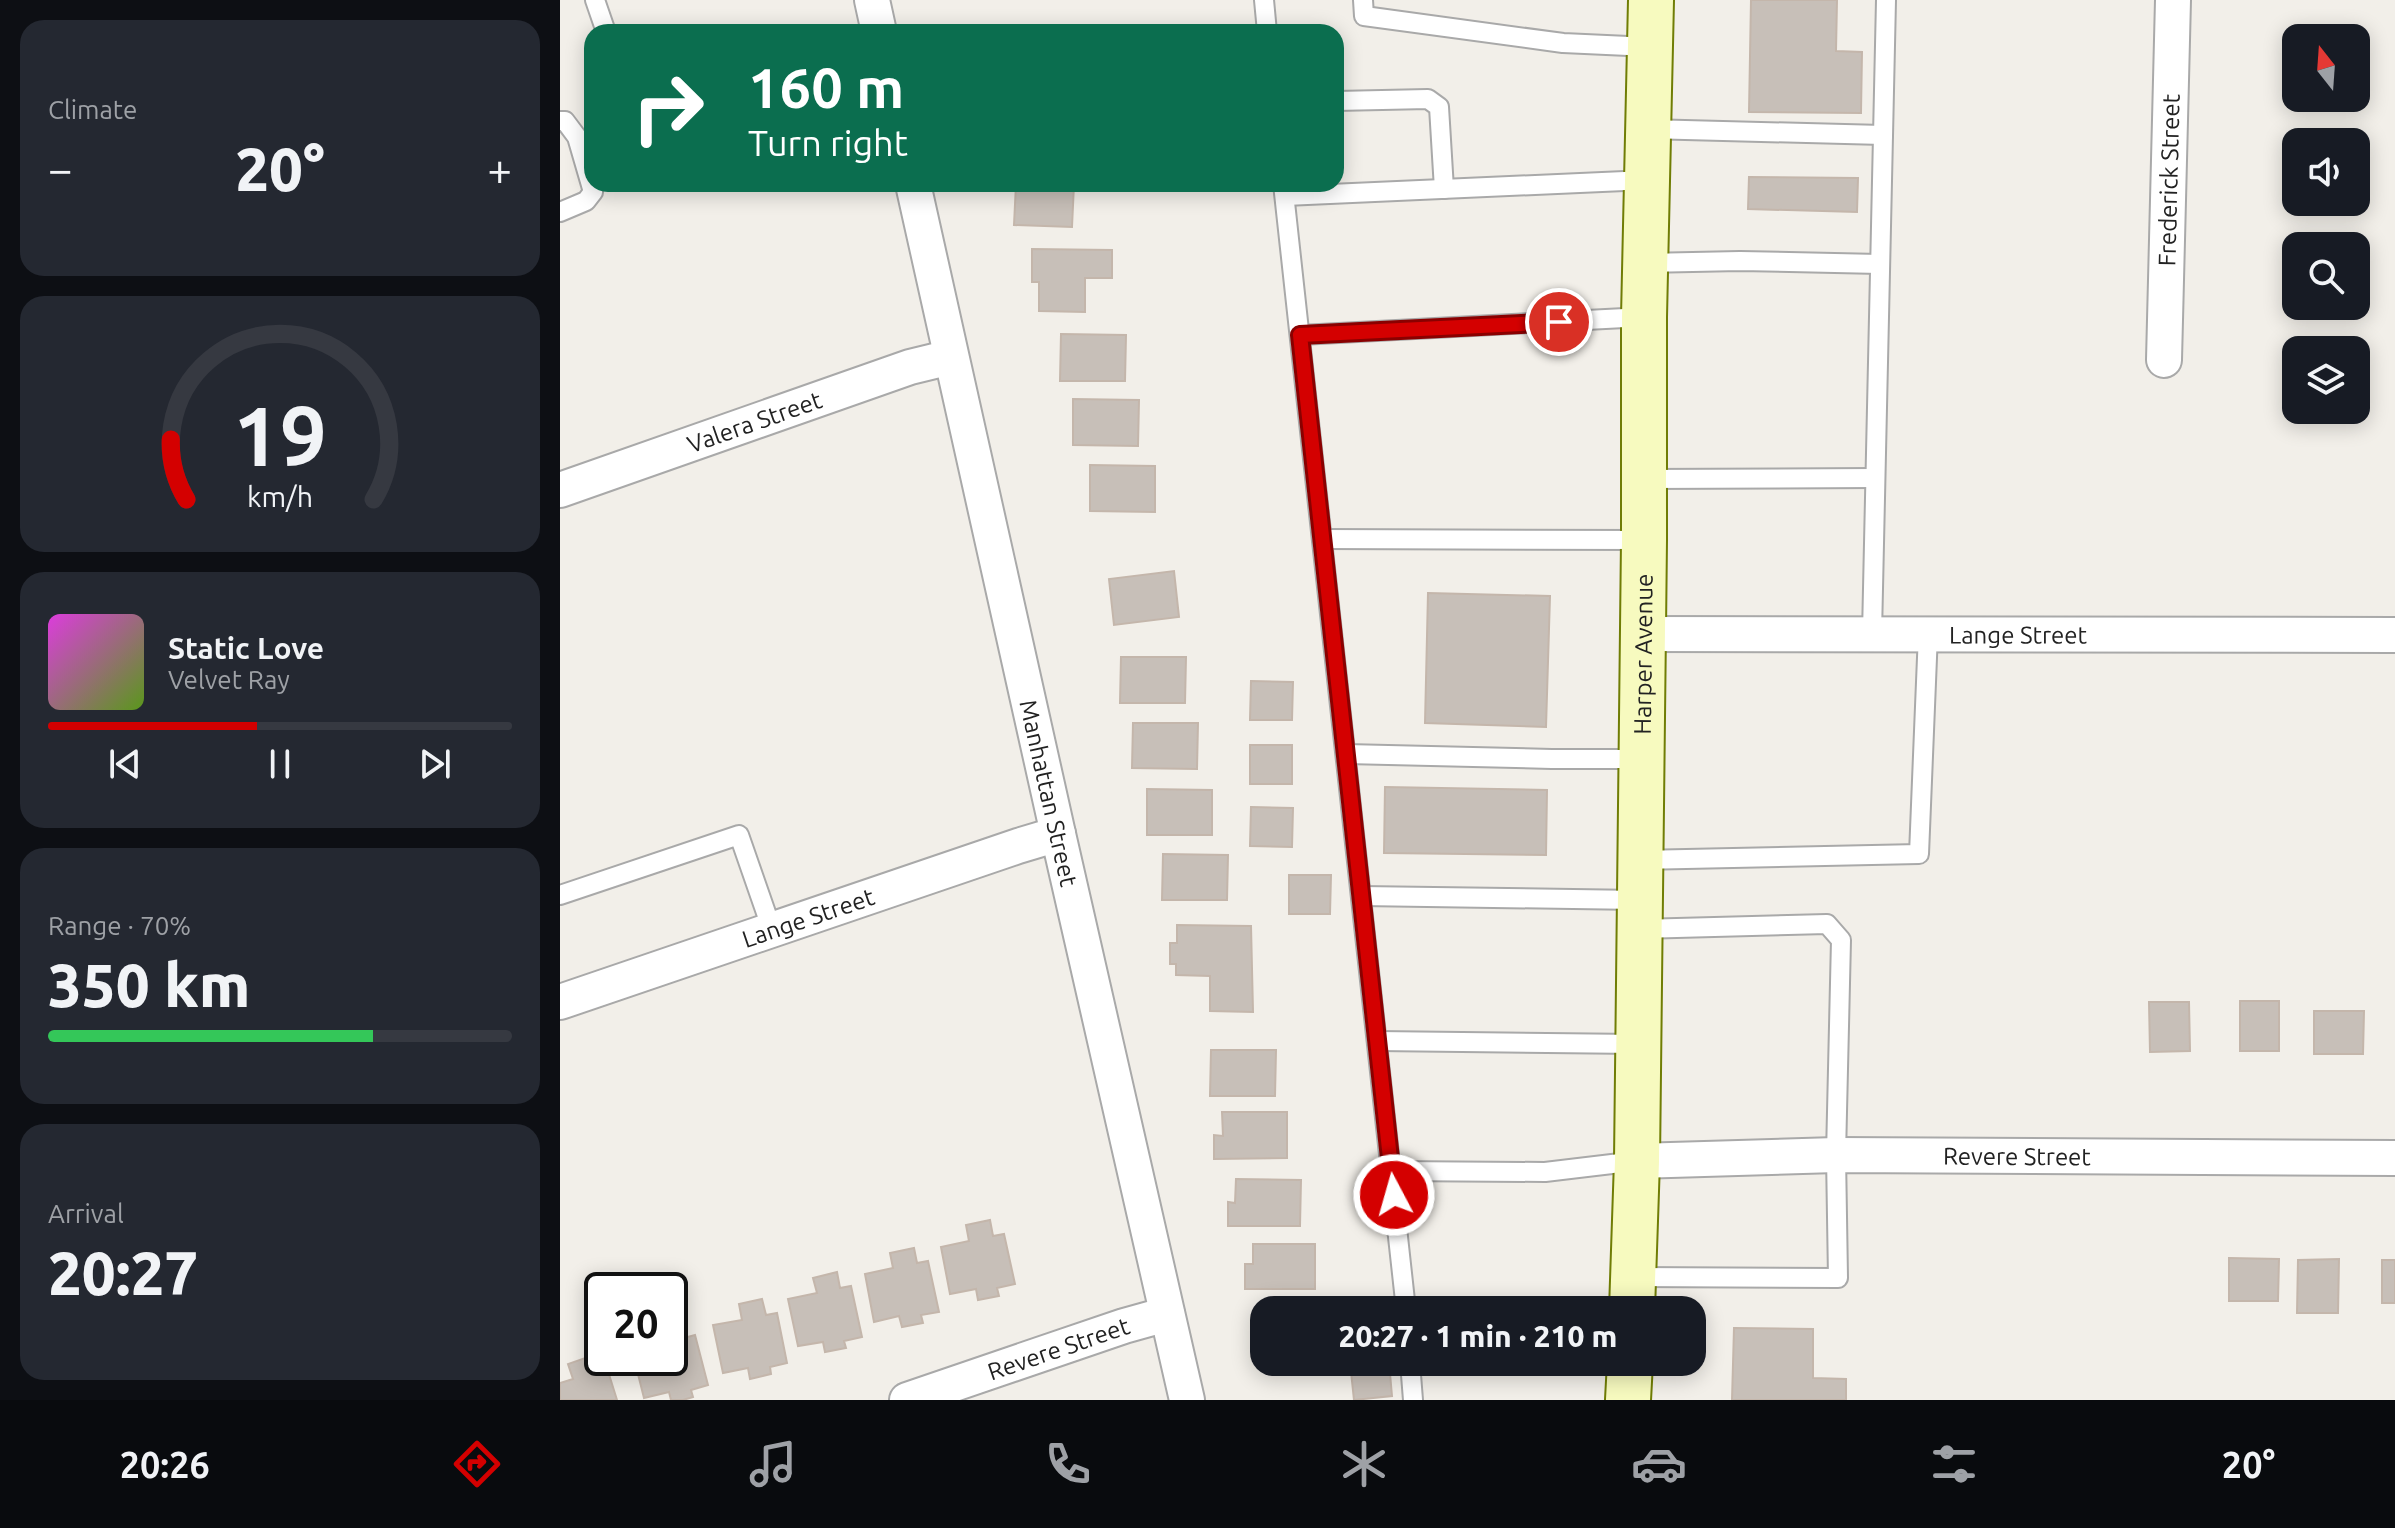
<!DOCTYPE html>
<html lang="en">
<head>
<meta charset="utf-8">
<style>
	body { margin:0; font-family:Ubuntu,sans-serif; background:#242831; color:#f1f3f6; height:100vh; display:flex; flex-direction:column; font-size:30px; white-space:nowrap }
	* { box-sizing:border-box; margin:0 }
	p { font-size:26px; color:#9ea1a6 }
	.icon { flex:none; width:44px; height:44px; fill:none; stroke:currentColor; stroke-width:2; stroke-linecap:round; stroke-linejoin:round }
	.map { position:relative; flex:1; overflow:hidden }
	.side { display:flex; flex-direction:column; gap:20px; padding:20px; background:#0d0f14; width:560px }
	.side>* { flex:none }
	.guide { position:absolute; left:24px; top:24px; width:760px; height:168px; border-radius:24px; box-shadow:0 4px 20px #0003; background:#0b6e4f; color:#fff; overflow:hidden }
	.needle { width:52px; rotate:343deg }
	.controls { position:absolute; left:1722px; top:24px; display:grid; gap:16px }
	.controls a { display:grid; place-items:center; width:88px; height:88px; border-radius:16px; background:#171b24; box-shadow:0 4px 20px #0003; font-size:40px }
	.speed { position:absolute; left:24px; top:1272px; display:flex; gap:16px; font-size:40px; font-weight:700; text-align:center }
	.speed>* { display:grid; place-content:center; width:104px; height:104px; border-radius:50%; background:#171b24; box-shadow:0 4px 20px #0003; line-height:1 }
	.speed .limit { border:4px solid #111; border-radius:12px; background:#fff; color:#111 }
	.pin { position:absolute; display:grid; place-items:center; width:68px; height:68px; color:#fff; margin:-34px; border:4px solid #fff; border-radius:50%; box-shadow:0 2px 8px #0007 }
	.me { position:absolute; width:88px; margin:-44px; rotate:354deg; stroke-linejoin:round; filter:drop-shadow(0 0 6px #0008) }
	.turn { display:flex; align-items:center; gap:28px; height:168px; padding:0 32px; font-size:36px }
	.turn .icon { width:104px; height:104px; stroke-width:2.5 }
	.turn b { display:block; font-size:56px; line-height:68px }
	.big { font-size:60px; font-weight:800; line-height:1.1 }
	.side .widget { flex:1; display:flex; flex-direction:column; justify-content:center; gap:12px; min-width:0; padding:0 28px; border-radius:24px; background:#242831 }
	.side .dial { align-items:center; gap:0 }
	.dial svg { height:208px; overflow:visible; fill:none; stroke:#363941; stroke-width:7; stroke-linecap:round; text-anchor:middle }
	.dial text { fill:#f1f3f6; stroke:none }
	.song { display:flex; align-items:center; gap:24px }
	.cover { width:96px; height:96px; border-radius:12px; background:linear-gradient(135deg,hsl(300 70% 55%),hsl(90 70% 35%)) }
	.played { height:8px; border-radius:4px; background:linear-gradient(90deg,#d40000 45%,#363941 45%) }
	.keys { display:flex; justify-content:space-around; direction:ltr }
	.heat { display:flex; justify-content:space-between; align-items:center; font-size:44px; direction:ltr }
	.charge { height:12px; border-radius:6px; background:linear-gradient(90deg,#34c759 70%,#363941 0) }
	.trip { position:absolute; left:690px; top:1296px; width:456px; height:80px; border-radius:24px; background:#171b24; box-shadow:0 4px 20px #0003; font-weight:800; line-height:80px; text-align:center }
	.dock { display:flex; height:128px; justify-content:space-around; align-items:center; background:#090b0e; color:#9ea1a6 }
	.dock .icon { width:56px; height:56px }
	.dock .on { color:#d40000 }
	.dock b { font-size:36px; color:#f1f3f6 }
	main { display:flex; flex:1; min-height:0 }
	.map>svg:first-child { display:block }
	.building { fill:#c7bfb8; stroke:#c4b6ab; stroke-width:2 }
	.lines { fill:none; stroke-linecap:round; stroke-linejoin:round }
	.lane-casing { stroke:#a9a9a9; stroke-width:22 }
	.street-casing { stroke:#a9a9a9; stroke-width:38 }
	.secondary-casing { stroke:#707d05; stroke-width:48 }
	.lane { stroke:#fff; stroke-width:18 }
	.street { stroke:#fff; stroke-width:34 }
	.secondary { stroke:#f7fabf; stroke-width:44 }
	.route-casing { stroke:#8a0000; stroke-width:20 }
	.route { stroke:#d40000; stroke-width:14 }
	.labels { text-anchor:middle; dominant-baseline:central; stroke-width:6; stroke-linejoin:round; paint-order:stroke }
	.street-label { font-size:24px; fill:#222; stroke:#fff }
</style>
</head>
<body>
<main>
<section class="side">
<div class="widget"><p>Climate</p>
<div class="heat"><a>−</a><b class="big">20°</b><a>+</a></div>
</div>
<div class="widget dial"><svg viewBox="0 0 100 80">
<path d="M14 69A42 42 0 1 1 86 69"/>
<path d="M14 69A42 42 0 0 1 8 46" stroke="#d40000"/>
<text x="50" y="56" font-size="32" font-weight="700">19</text>
<text x="50" y="72" font-size="11">km/h</text>
</svg></div>
<div class="widget">
<div class="song"><i class="cover"></i><div><b>Static Love</b><p>Velvet Ray</p></div></div>
<div class="played"></div>
<div class="keys"><svg class="icon" aria-label="previous" viewBox="0 0 24 24"><path d="M18 5L8 12l10 7zM5 5v14"/></svg><svg class="icon" aria-label="pause" viewBox="0 0 24 24"><path d="M8 5v14M16 5v14"/></svg><svg class="icon" aria-label="next" viewBox="0 0 24 24"><path d="M6 5l10 7-10 7zM19 5v14"/></svg></div>
</div>
<div class="widget"><p>Range · 70%</p><b class="big">350 km</b><div class="charge"></div></div>
<div class="widget"><p>Arrival</p><b class="big">20:27</b></div>
</section>
<div class="map">
<svg width="1835" height="1400" viewBox="0 0 1835 1400">
	<rect width="100%" height="100%" fill="#f2efe9"/>
	<!-- building -->
	<g class="building">
		<polygon points="1191,0 1277,0 1276,51 1302,52 1301,113 1189,112"/>
		<polygon points="1189,177 1298,178 1297,212 1188,209"/>
		<polygon points="456,184 514,184 512,227 454,225"/>
		<polygon points="472,249 552,250 552,278 525,278 525,312 479,311 479,282 472,282"/>
		<polygon points="501,334 566,335 565,381 500,381"/>
		<polygon points="513,399 579,400 578,446 513,445"/>
		<polygon points="530,465 595,466 595,512 530,511"/>
		<polygon points="614,571 619,617 554,625 549,579"/>
		<polygon points="868,593 990,596 986,727 865,723"/>
		<polygon points="561,657 626,657 625,703 560,703"/>
		<polygon points="691,681 733,682 732,720 690,720"/>
		<polygon points="573,723 638,723 637,769 572,768"/>
		<rect x="690" y="745" width="42" height="39"/>
		<polygon points="825,787 987,790 986,855 824,853"/>
		<polygon points="587,789 652,790 652,835 587,835"/>
		<polygon points="691,807 733,808 732,847 690,846"/>
		<polygon points="603,854 668,855 667,900 602,900"/>
		<polygon points="729,875 771,875 770,914 729,914"/>
		<polygon points="617,925 691,926 693,1012 650,1011 650,976 616,975 616,964 610,964 610,943 617,943"/>
		<rect x="1680" y="1001" width="39" height="50"/>
		<polygon points="1589,1002 1629,1002 1630,1051 1590,1052"/>
		<polygon points="1754,1011 1804,1011 1803,1054 1754,1054"/>
		<polygon points="651,1050 716,1050 715,1096 650,1096"/>
		<polygon points="662,1112 727,1112 727,1158 654,1159 654,1135 663,1136"/>
		<polygon points="676,1179 741,1180 740,1226 668,1226 668,1202 675,1203"/>
		<polygon points="430,1220 433,1236 444,1234 455,1284 437,1288 439,1296 418,1300 416,1289 390,1294 381,1247 409,1241 406,1225"/>
		<polygon points="693,1244 755,1244 755,1289 685,1289 685,1264 693,1264"/>
		<polygon points="354,1248 357,1263 368,1261 379,1312 361,1315 363,1323 342,1327 339,1316 314,1322 305,1274 333,1268 330,1253"/>
		<polygon points="1669,1258 1719,1259 1718,1301 1669,1301"/>
		<polygon points="1779,1259 1778,1313 1737,1313 1738,1260"/>
		<rect x="1822" y="1260" width="13" height="43"/>
		<polygon points="277,1272 280,1288 291,1286 302,1337 284,1341 286,1348 265,1352 263,1342 238,1346 228,1299 257,1293 253,1278"/>
		<polygon points="202,1299 206,1315 217,1313 227,1363 210,1367 211,1374 190,1379 188,1368 163,1373 153,1325 182,1320 179,1304"/>
		<polygon points="700,1310 712,1310 704,1310 704,1356 699,1356"/>
		<polygon points="120,1323 124,1338 135,1335 148,1385 131,1390 133,1397 123,1400 111,1400 109,1392 84,1398 74,1358 110,1358 110,1326"/>
		<polygon points="1174,1328 1253,1329 1253,1378 1286,1379 1286,1400 1172,1400"/>
		<polygon points="31,1356 36,1372 47,1368 57,1400 0,1400 0,1383 13,1379 8,1364"/>
		<polygon points="790,1362 829,1362 832,1396 794,1400"/>
	</g>
	<g class="lines">
		<defs>
			<g id="lane">
				<polyline points="35,0 46,32"/>
				<polyline points="704,0 707,32"/>
				<polyline points="803,0 804,16 1003,43 1090,47"/>
				<polyline points="776,101 868,99 879,107 884,189"/>
				<polyline points="0,121 5,121 17,137 33,192 26,201 0,212"/>
				<polyline points="1087,129 1323,135"/>
				<polyline points="723,184 846,1310"/>
				<polyline points="725,196 1087,180"/>
				<polyline points="1085,263 1180,261 1320,264"/>
				<polyline points="740,335 1084,317"/>
				<polyline points="1084,479 1315,478"/>
				<polyline points="762,539 1084,540"/>
				<polyline points="1312,634 1326,0"/>
				<polyline points="786,754 992,759 1081,759"/>
				<polyline points="1079,860 1359,854 1368,633"/>
				<polyline points="0,895 179,835 212,930"/>
				<polyline points="801,896 1079,900"/>
				<polyline points="817,1041 1078,1044"/>
				<polyline points="832,1171 985,1172 1077,1161"/>
				<polyline points="1073,1277 1278,1278 1276,1155 1281,940 1267,924 1079,929"/>
				<polyline points="850,1362 853,1400"/>
			</g>
			<g id="street">
				<polyline points="312,0 319,32"/>
				<path id="s1" d="M353,184L498,834L627,1400"/>
				<path id="s2" d="M1604,360L1613,0"/>
				<path id="s3" d="M0,490L350,367L391,357"/>
				<path id="s4" d="M1082,634L1835,635"/>
				<path id="s5" d="M0,1002L458,846L498,834"/>
				<path id="s6" d="M1077,1161L1276,1155L1835,1158"/>
				<path id="s7" d="M347,1400L564,1326L607,1314"/>
			</g>
			<g id="secondary">
				<path id="s8" d="M1072,1310L1077,1161L1084,540V317L1091,0"/>
				<polyline points="1068,1400 1070,1362"/>
			</g>
		</defs>
		<!-- lane casing -->
		<use href="#lane" class="lane-casing"/>
		<!-- street casing -->
		<use href="#street" class="street-casing"/>
		<!-- secondary casing -->
		<use href="#secondary" class="secondary-casing"/>
		<!-- lane -->
		<use href="#lane" class="lane"/>
		<!-- street -->
		<use href="#street" class="street"/>
		<!-- secondary -->
		<use href="#secondary" class="secondary"/>
	</g>
	<g class="lines">
		<defs>
			<polyline id="route" points="834,1195 740,335 999,322"/>
		</defs>
		<!-- route casing -->
		<use href="#route" class="route-casing"/>
		<!-- route -->
		<use href="#route" class="route"/>
	</g>
	<g class="labels">
		<!-- street labels -->
		<g class="street-label">
			<text stroke="none"><textPath href="#s2" startOffset="180">Frederick Street</textPath></text>
			<text stroke="none"><textPath href="#s3" startOffset="206">Valera Street</textPath></text>
			<text stroke="none"><textPath href="#s4" startOffset="376">Lange Street</textPath></text>
			<text stroke="none"><textPath href="#s8" startOffset="656">Harper Avenue</textPath></text>
			<text stroke="none"><textPath href="#s1" startOffset="624">Manhattan Street</textPath></text>
			<text stroke="none"><textPath href="#s5" startOffset="262">Lange Street</textPath></text>
			<text stroke="none"><textPath href="#s6" startOffset="380">Revere Street</textPath></text>
			<text stroke="none"><textPath href="#s7" startOffset="160">Revere Street</textPath></text>
		</g>
	</g>
</svg>
<div class="controls">
<a><svg class="needle" viewBox="-14 -14 28 28"><path d="M0-13l5 13h-10z" fill="#e53935"/><path d="M0 13l5-13h-10z" fill="#9ea1a6"/></svg></a>
<a><svg class="icon" aria-label="sound" viewBox="0 0 24 24"><path d="M4 9h4l5-4v14l-5-4H4zM17 9q2 3 0 6"/></svg></a>
<a><svg class="icon" aria-label="search" viewBox="0 0 24 24"><circle cx="10" cy="10" r="6"/><path d="M15 15l6 6"/></svg></a>
<a><svg class="icon" aria-label="layers" viewBox="0 0 24 24"><path d="M12 4l9 5-9 5-9-5zM3 14l9 5 9-5"/></svg></a>
</div>
<div class="speed"><div class="limit">20</div></div>
<div class="pin" style="left:999px;top:322px;background:#d93025"><svg class="icon" aria-label="arrive" viewBox="0 0 24 24"><path d="M6 21V4h12l-3 4 3 4H6"/></svg></div>
<svg class="me" style="left:834px;top:1195px" viewBox="-20 -20 40 40"><circle r="17" fill="#d40000" stroke="#fff" stroke-width="3"/><path d="M0-11L8 9 0 5-8 9z" fill="#fff"/></svg>
<div class="trip">20:27 · 1 min · 210 m</div>
<div class="guide">
<div class="turn"><svg class="icon" aria-label="right" viewBox="0 0 24 24"><path d="M7 20v-9h11M14 6l5 5-5 5"/></svg><div><b>160 m</b>Turn right</div></div>
</div>
</div>
</main>
<nav class="dock">
<b>20:26</b>
<svg class="icon on" aria-label="directions" viewBox="0 0 24 24"><path d="M12 3l9 9-9 9-9-9zM9 14v-3h6M13 9l2 2-2 2"/></svg>
<svg class="icon" aria-label="music" viewBox="0 0 24 24"><path d="M9 18V5l10-2v13"/><circle cx="6" cy="18" r="3"/><circle cx="16" cy="16" r="3"/></svg>
<svg class="icon" aria-label="phone" viewBox="0 0 24 24"><path d="M5 4h4l2 5-3 2q2 4 5 5l2-3 5 2v4C11 20 4 13 5 4z"/></svg>
<svg class="icon" aria-label="climate" viewBox="0 0 24 24"><path d="M12 3v18M4 7l16 10M4 17L20 7"/></svg>
<svg class="icon" aria-label="car" viewBox="0 0 24 24"><path d="M5 17H2v-5l4-1 3-4h7l3 4 3 1v5h-3M9 17h6M6 11h13"/><circle cx="7" cy="17" r="2"/><circle cx="17" cy="17" r="2"/></svg>
<svg class="icon" aria-label="filters" viewBox="0 0 24 24"><path d="M4 7h16M4 17h16"/><circle cx="9" cy="7" r="2"/><circle cx="15" cy="17" r="2"/></svg>
<b>20°</b>
</nav>
</body>
</html>
